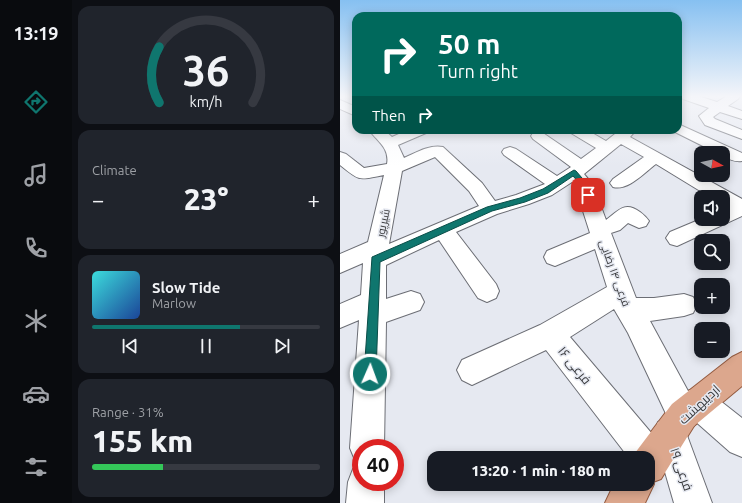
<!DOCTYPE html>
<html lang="en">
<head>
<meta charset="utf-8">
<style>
	body { margin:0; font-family:Ubuntu,Cairo,sans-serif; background:#20242c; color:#f1f3f6; height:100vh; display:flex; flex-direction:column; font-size:15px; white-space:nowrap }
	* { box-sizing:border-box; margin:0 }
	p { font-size:13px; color:#9ea1a6 }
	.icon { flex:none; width:22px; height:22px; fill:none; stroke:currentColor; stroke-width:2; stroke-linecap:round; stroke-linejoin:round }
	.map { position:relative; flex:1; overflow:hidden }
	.drawer { display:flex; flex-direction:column; gap:6px; padding:6px; background:#0d0f14; width:268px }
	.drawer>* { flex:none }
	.hud { position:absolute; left:12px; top:12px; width:330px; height:122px; border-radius:12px; box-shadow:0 2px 10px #0003; background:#00695c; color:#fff; overflow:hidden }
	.needle { width:26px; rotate:98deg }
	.tools { position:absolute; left:354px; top:146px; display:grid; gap:8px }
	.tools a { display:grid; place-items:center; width:36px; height:36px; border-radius:8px; background:#171b24; box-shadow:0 2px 10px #0003; font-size:20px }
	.speed { position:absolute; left:12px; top:439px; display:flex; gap:8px; font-size:20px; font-weight:700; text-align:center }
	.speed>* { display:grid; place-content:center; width:52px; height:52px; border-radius:50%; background:#171b24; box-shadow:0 2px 10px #0003; line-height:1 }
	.speed .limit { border:6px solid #d22; background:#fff; color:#111 }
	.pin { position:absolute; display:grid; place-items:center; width:34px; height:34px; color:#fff; margin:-17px; border-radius:8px; box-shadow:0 2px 6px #0006 }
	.me { position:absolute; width:44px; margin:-22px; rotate:2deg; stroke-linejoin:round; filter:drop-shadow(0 0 3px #0008) }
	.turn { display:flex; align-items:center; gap:14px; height:84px; padding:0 20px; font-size:18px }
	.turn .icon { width:52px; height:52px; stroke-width:2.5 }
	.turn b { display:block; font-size:28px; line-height:34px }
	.then { display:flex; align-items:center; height:38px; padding:0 20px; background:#0003; gap:8px; font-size:15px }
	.big { font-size:30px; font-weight:800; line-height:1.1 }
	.drawer .card { flex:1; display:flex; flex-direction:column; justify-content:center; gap:6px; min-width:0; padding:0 14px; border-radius:12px; background:#20242c }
	.drawer .dial { align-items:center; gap:0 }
	.dial svg { height:104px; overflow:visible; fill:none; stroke:#363941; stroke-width:7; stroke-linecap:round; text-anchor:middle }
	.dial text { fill:#f1f3f6; stroke:none }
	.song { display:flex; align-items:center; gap:12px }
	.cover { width:48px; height:48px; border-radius:6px; background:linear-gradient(135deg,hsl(180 70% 55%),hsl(220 70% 35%)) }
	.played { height:4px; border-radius:2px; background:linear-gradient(90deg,#0f766e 65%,#363941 65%) }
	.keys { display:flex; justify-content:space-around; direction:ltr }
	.heat { display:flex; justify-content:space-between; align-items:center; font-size:22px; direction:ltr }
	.charge { height:6px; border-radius:3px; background:linear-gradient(90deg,#34c759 31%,#363941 0) }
	.trip { position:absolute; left:87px; top:451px; width:228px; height:40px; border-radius:12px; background:#171b24; box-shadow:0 2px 10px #0003; font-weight:800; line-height:40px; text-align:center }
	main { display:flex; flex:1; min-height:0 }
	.menu { display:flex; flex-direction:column; width:72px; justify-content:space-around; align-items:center; background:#090b0e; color:#9ea1a6 }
	.menu .icon { width:28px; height:28px }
	.menu .current { color:#0f766e }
	.menu b { font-size:18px; color:#f1f3f6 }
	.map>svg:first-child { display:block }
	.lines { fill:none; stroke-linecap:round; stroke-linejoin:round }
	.minor-casing { stroke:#6c6e75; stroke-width:2 }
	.major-casing { stroke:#945b40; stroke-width:2 }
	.minor { fill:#fff; fill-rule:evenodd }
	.major { fill:#dca78d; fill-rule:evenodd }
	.route { fill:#0f766e; stroke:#0a4d48 }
	.labels { text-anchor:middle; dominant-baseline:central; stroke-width:3; stroke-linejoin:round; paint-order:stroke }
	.street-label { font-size:11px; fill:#3a3b3e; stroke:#e6e9f1 }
	.near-street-label { font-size:13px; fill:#3a3b3e; stroke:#e6e9f1 }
</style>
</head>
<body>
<main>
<nav class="menu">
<b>13:19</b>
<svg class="icon current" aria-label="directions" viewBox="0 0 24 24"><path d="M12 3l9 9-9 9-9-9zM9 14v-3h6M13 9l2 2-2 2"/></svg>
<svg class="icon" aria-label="music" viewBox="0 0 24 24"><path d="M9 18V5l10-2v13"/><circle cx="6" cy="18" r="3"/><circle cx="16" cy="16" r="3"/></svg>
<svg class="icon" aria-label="phone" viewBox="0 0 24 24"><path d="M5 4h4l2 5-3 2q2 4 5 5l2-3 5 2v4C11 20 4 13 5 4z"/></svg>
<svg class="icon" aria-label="climate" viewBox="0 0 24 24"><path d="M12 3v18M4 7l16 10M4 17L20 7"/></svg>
<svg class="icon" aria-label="car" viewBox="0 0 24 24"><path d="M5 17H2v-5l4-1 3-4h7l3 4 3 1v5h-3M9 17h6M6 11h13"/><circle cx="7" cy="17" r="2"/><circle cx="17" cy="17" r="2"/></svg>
<svg class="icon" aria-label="filters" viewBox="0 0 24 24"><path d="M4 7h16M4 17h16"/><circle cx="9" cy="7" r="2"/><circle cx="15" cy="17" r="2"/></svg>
</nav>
<section class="drawer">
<div class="card dial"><svg viewBox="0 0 100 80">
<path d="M14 69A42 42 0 1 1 86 69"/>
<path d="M14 69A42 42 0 0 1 14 26" stroke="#0f766e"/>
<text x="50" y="56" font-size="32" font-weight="700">36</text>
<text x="50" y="72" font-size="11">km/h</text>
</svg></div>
<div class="card"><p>Climate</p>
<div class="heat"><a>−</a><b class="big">23°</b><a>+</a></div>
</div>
<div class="card">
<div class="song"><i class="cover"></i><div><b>Slow Tide</b><p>Marlow</p></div></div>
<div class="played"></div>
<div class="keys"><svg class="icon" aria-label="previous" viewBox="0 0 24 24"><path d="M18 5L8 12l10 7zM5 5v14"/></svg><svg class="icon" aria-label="pause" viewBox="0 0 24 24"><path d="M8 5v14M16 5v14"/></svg><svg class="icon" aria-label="next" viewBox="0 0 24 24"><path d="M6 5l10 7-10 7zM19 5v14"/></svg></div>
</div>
<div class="card"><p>Range · 31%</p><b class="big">155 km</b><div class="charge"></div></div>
</section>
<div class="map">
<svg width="402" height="503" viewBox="0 0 402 503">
	<rect width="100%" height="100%" fill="#e6e9f1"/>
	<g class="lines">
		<defs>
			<g id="minor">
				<polygon points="341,96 358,96 377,102 387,96 400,96 398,99 388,106 402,111 402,119 380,112 373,117 375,119 402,130 402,139 365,125 359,116 369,108 343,99"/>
				<polygon points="0,100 16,107 16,116 0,109"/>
				<path d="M338,124L402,153V161C395,162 390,160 383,156V153H377L333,131L332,130H338Z"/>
				<path d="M29,130H44L52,137L68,130H88L86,133L58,145L64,158C75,153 90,144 103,147L142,183L155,201L176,195L205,184L164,155L162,152L164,149L170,147L176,149L217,176L231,167L193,139L191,136L193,133L198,132L203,133L241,159L256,148L231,133L229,130H247L266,141L280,130H296L290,137L402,199V216L337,246L330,244L326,238L330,232L361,219H383V209L387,207L383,205V197H370L316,164C304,173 288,191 273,187L270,183L273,179L304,157L281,144L244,174L253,185L266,220C279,210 285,201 300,212C304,215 306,217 309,221L306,226L299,228L288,223L280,230L271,233L296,298H314L344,294L353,297L357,305L353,313L344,316L310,321L348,391L358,387L369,392L402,418V457L390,452L356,422L354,426L345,430L372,503H334L325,472L312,478L308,476V458H289L206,350L132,385L122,380L117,370L122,360L200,325L267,287L255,249L215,266L207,263L204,257L207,251L250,233L235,186L232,182L212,195L189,204L157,214L116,232L156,284L159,291L156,298L147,302L138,298L99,240L46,265V299L71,291L80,294L84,302L80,310L46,322L44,448H21V463L15,460L10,448L19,320L0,328V304L21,295L23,263L0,273V254L28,242L44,175C18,180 21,182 0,165V152L6,154L24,168L47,164C50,148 37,141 29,130ZM95,157L129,191L139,206L49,244L62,171ZM274,309L288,333L328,418L318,422L313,435L230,337Z"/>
				<polygon points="21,466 21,482 44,482 44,503 6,503 8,482 13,469"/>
			</g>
			<polygon id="major" points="402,352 402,386 354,426 321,479 313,482 314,484 305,503 265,503 274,484 308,484 308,458 294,458 295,453 332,404 392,357"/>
		</defs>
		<!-- minor casing -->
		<use href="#minor" class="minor-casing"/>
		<!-- major casing -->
		<use href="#major" class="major-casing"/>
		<!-- minor -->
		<use href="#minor" class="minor"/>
		<!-- major -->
		<use href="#major" class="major"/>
	</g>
	<!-- sky -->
	<linearGradient id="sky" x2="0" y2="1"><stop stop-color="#86c0f1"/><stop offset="0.58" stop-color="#f4f5f9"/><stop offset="1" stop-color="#f4f5f9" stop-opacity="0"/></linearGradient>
	<rect width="402" height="166" fill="url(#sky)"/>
	<!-- route -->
	<polygon class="route" points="234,170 236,171 248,185 252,195 250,197 245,197 241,185 233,176 208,193 185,202 152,211 40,262 36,374 35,379 30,380 26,379 24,374 32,257 147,207 180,198 203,189"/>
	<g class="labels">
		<!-- street labels -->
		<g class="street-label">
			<text transform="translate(43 223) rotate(-78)">شیرپور</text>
			<text transform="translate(275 273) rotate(70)">فرعی ۱۴ رضایی</text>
		</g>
		<!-- near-street labels -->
		<g class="near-street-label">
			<text transform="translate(235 365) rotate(51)">فرعی ۱۶</text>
			<text transform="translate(359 404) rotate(-43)">اردیبهشت</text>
			<text transform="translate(342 469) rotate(71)">فرعی ۱۹</text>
		</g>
	</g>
</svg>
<div class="tools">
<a><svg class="needle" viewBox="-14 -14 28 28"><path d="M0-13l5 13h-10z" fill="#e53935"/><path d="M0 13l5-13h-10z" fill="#9ea1a6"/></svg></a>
<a><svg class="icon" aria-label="sound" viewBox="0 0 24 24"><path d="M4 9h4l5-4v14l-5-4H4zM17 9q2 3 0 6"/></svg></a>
<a><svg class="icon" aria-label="search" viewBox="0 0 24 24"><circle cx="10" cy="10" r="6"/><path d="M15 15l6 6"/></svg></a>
<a>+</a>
<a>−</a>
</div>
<div class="speed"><div class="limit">40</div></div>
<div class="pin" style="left:248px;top:195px;background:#d93025"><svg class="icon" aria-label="arrive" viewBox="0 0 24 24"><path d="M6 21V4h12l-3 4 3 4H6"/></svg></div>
<svg class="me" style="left:30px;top:374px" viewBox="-20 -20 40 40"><circle r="17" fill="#0f766e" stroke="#fff" stroke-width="3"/><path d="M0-11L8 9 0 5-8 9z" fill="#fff"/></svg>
<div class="trip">13:20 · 1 min · 180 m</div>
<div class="hud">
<div class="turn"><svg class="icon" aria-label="right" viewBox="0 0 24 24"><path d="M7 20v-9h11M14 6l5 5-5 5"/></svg><div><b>50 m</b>Turn right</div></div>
<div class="then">Then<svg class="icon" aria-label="right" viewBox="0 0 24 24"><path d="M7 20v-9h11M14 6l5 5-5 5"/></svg></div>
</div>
</div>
</main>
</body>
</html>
